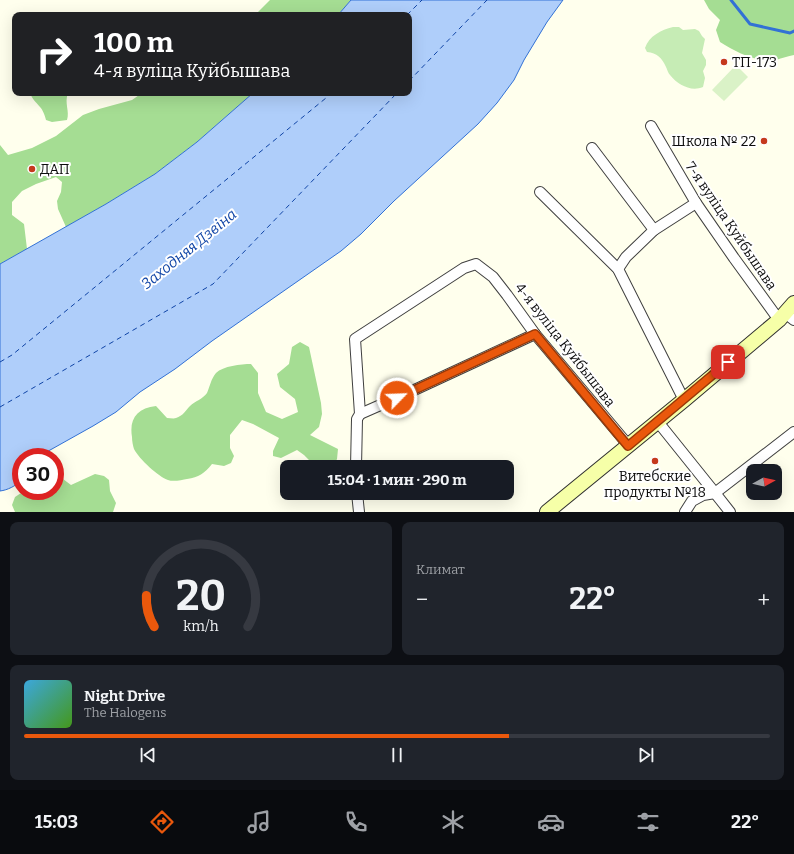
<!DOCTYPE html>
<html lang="ru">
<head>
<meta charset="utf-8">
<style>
	body { margin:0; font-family:Bitter,serif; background:#20242c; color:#f1f3f6; height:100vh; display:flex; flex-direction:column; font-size:15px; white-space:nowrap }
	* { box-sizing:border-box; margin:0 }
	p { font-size:13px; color:#9ea1a6 }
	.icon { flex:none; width:22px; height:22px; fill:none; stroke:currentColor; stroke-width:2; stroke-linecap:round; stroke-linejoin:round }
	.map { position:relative; height:512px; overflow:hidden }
	.panel { display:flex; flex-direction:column; gap:10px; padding:10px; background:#0d0f14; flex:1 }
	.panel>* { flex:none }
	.hud { position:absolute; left:12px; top:12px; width:400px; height:84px; border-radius:8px; box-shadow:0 4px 16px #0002; background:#202124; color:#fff; overflow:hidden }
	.needle { width:26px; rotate:82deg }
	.fabs { position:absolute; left:746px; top:464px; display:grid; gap:8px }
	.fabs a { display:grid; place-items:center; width:36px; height:36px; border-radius:8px; background:#171b24; box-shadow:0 4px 16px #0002; font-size:20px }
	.speed { position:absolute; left:12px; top:448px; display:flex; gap:8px; font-size:20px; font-weight:700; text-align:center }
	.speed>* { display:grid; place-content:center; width:52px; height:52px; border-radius:50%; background:#171b24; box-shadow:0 4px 16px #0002; line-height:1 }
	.speed .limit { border:6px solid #d22; background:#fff; color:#111 }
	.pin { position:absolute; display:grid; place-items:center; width:34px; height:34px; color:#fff; margin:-17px; border-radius:8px; box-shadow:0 2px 6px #0006 }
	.me { position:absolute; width:44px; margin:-22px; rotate:66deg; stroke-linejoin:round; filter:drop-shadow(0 0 3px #0008) }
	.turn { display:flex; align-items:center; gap:14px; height:84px; padding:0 16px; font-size:18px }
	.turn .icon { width:52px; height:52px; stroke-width:2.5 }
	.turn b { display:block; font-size:28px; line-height:34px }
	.big { font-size:30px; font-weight:700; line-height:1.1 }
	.panel .tile { flex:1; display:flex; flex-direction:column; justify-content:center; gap:6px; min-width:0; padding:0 14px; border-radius:8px; background:#20242c }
	.panel .dial { align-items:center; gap:0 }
	.dial svg { height:104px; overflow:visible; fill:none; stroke:#363941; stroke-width:7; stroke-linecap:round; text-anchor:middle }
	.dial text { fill:#f1f3f6; stroke:none }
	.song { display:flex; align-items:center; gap:12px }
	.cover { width:48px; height:48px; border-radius:6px; background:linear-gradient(135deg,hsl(200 70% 55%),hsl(100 70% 35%)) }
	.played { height:4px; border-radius:2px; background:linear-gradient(90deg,#ea580c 65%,#363941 65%) }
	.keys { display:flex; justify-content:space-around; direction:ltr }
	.heat { display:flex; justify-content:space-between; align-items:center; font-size:22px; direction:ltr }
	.panel .tiles { flex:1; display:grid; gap:10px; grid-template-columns:1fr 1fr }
	.tile:last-child { grid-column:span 2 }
	.trip { position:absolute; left:280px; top:460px; width:234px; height:40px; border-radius:8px; background:#171b24; box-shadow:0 4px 16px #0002; font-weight:700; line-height:40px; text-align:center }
	.menu { display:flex; height:64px; justify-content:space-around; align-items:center; background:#090b0e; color:#9ea1a6 }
	.menu .icon { width:28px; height:28px }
	.menu .active { color:#ea580c }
	.menu b { font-size:18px; color:#f1f3f6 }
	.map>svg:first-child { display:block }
	.green { fill:#c6ecb5 }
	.forest { fill:#a5dd93 }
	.pitch { fill:#daf2c7 }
	.water { fill:#afcefa; stroke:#3271d5 }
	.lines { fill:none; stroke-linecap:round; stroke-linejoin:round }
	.stream { stroke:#3271d5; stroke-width:3 }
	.ferry { stroke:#0f44a6; stroke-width:1; stroke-dasharray:5 4; stroke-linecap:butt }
	.street-casing { stroke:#404040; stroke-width:12 }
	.secondary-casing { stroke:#2f2f2f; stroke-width:16 }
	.street { stroke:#fff; stroke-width:10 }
	.secondary { stroke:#f6ffa8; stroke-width:14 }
	.route-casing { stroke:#983908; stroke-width:10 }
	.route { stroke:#ea580c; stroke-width:7 }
	.poi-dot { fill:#c5391d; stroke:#fff; stroke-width:1.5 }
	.labels { text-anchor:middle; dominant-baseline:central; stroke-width:4; stroke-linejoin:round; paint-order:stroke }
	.poi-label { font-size:14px; fill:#0d0d0d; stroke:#fff; text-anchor:start }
	.street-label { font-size:14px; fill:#0d0d0d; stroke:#fff }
	.water-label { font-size:15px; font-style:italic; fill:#0f44a6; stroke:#fff }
</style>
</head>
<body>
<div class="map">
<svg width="794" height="512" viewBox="0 0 794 512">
	<rect width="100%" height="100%" fill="#ffffed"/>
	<!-- green -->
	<path class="green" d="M673,27H679L683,30L695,29L699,31L702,36L705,39L702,53L706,60V65L703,71L705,78L703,87C691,92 678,85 670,75C668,73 667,69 666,67C662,58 657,53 647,52L645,48C649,36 661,30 673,27Z"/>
	<!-- forest -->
	<g class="forest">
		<polygon points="270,0 351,0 338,15 255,15"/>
		<path d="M704,0H794V55C788,56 782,58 776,60C756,63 736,52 720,42L716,30L720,20L709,9Z"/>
		<path d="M30,93H68C64,103 70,111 67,120L52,122L46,120C45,116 43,110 40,107C36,102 32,99 30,93Z"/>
		<polygon points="142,93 253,93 197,142 155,174 106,204 66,227 58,209 57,201 61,192 62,182 56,177 36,184 22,191 12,202 12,215 24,224 27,249 0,264 0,145 8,155 32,148 56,136 83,115 99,109 132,100"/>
		<path d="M300,342L309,347L321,403L322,414L319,427L310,435L338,449L337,459L334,465L313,464L304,455L297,450L281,458L273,456V451L279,438L253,424L242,420L230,435V448L234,456L231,463L224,466L212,464C204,474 199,477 187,479C182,480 173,482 168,480C159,477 139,459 134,449C133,446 132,441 132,437C129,419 137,408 156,406L167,418C170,418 174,419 176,418C183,416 186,410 190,406C195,401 203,399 207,393C210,386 211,379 216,373C223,366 241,364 251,364L258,373V393L266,412L282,419L298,412L295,399L280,387L277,374L289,364L292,347Z"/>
		<polygon points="55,473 71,485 95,474 104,476 109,480 110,491 116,503 113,512 15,512 12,505 15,497 24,491 55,491"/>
	</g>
	<!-- pitch -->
	<polygon class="pitch" points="736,65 748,77 724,101 712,90"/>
	<!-- water -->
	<path class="water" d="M351,0H563L547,22L524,60L514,80L497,103L478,124L394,201L361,234L341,251L212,341L175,369L140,392L116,412L93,426L43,454L40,457H21V481C15,486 8,490 0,491V264L106,204L155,174L197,142L253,93H409V15H338Z"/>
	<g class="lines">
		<!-- stream -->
		<polyline class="stream" points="731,0 750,24 790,33 794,31"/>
		<!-- ferry -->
		<g class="ferry">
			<polyline points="407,15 422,0"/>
			<polyline points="409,81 487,0"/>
			<polyline points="0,362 12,355 326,98 331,93"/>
			<polyline points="0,407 213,284 397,93"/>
		</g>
		<defs>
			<g id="street">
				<polyline points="651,126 696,203 734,258 779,320"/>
				<polyline points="592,148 654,230"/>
				<polyline points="540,192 618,269 684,400"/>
				<polyline points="618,269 626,257 654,230 696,203"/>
				<polyline points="785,313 794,320"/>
				<polyline points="360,414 410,392 535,334"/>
				<polyline points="658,422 715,493 730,512"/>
				<polyline points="356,467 357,419 360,414 355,339 464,268 476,264 493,277 507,295 535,334 629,446"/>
				<polyline points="357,493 359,512"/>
				<polyline points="685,512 692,501 703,495 715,493 794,432"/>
			</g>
			<polyline id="secondary" points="547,512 684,400 779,320 794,303"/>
		</defs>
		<!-- street casing -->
		<use href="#street" class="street-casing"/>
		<!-- secondary casing -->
		<use href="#secondary" class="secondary-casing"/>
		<!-- street -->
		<use href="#street" class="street"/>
		<!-- secondary -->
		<use href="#secondary" class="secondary"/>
	</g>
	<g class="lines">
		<defs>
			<polyline id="route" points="397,398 535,334 628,446 728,362"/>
		</defs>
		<!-- route casing -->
		<use href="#route" class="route-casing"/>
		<!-- route -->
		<use href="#route" class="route"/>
	</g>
	<!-- markers -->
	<g class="poi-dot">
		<circle cx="724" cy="62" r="4"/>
		<circle cx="764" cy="141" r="4"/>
		<circle cx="32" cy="169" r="4"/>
		<circle cx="655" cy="461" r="4"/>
	</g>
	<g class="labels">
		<!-- poi labels -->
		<g class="poi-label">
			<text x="732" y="62">ТП-173</text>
			<text x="756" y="141" text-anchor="end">Школа № 22</text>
			<text x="40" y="169">ДАП</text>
			<text x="655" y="476" text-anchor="middle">Витебские<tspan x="655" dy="16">продукты №18</tspan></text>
		</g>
		<!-- street labels -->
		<g class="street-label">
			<text transform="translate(731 226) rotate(56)">7-я вуліца Куйбышава</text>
			<text transform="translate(565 345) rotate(52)">4-я вуліца Куйбышава</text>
		</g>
		<!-- water labels -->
		<g class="water-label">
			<text transform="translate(189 249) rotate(-39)">Заходняя Дзвіна</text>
		</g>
	</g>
</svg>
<div class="fabs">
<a><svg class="needle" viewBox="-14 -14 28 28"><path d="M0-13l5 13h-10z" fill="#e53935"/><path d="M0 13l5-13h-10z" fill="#9ea1a6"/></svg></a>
</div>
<div class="speed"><div class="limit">30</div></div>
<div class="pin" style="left:728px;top:362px;background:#d93025"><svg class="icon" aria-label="arrive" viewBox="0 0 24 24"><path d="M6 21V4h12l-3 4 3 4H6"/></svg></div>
<svg class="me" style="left:397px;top:398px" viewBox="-20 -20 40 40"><circle r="17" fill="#ea580c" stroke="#fff" stroke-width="3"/><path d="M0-11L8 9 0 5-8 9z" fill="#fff"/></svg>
<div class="trip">15:04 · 1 мин · 290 m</div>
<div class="hud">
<div class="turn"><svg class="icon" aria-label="right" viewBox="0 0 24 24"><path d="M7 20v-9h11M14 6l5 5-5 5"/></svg><div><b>100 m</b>4-я вуліца Куйбышава</div></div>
</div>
</div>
<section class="panel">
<div class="tiles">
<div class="tile dial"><svg viewBox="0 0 100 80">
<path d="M14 69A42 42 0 1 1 86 69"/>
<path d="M14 69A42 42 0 0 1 8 45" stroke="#ea580c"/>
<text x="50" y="56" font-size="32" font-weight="700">20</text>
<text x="50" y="72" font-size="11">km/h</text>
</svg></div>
<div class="tile"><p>Климат</p>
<div class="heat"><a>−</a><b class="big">22°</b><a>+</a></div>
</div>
<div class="tile">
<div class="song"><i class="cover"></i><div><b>Night Drive</b><p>The Halogens</p></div></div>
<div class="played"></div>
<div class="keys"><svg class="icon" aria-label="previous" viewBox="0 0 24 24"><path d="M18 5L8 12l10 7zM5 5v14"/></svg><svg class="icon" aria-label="pause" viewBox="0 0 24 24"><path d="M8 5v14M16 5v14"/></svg><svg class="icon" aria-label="next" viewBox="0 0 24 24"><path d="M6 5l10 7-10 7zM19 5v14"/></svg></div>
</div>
</div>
</section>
<nav class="menu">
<b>15:03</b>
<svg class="icon active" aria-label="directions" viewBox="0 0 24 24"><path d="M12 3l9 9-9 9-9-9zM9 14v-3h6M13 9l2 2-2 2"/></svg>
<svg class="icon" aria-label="music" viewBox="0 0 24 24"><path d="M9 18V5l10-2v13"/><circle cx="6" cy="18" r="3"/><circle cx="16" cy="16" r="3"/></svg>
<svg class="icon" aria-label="phone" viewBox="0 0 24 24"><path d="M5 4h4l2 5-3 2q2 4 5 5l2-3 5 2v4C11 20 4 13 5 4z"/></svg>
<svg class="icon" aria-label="climate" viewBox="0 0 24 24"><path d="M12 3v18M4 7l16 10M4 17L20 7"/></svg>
<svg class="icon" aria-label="car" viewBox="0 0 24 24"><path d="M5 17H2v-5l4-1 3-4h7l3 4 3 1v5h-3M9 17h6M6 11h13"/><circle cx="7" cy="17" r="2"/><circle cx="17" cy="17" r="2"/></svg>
<svg class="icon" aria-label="filters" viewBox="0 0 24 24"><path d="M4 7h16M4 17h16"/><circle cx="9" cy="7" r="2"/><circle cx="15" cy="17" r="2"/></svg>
<b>22°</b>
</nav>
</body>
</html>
